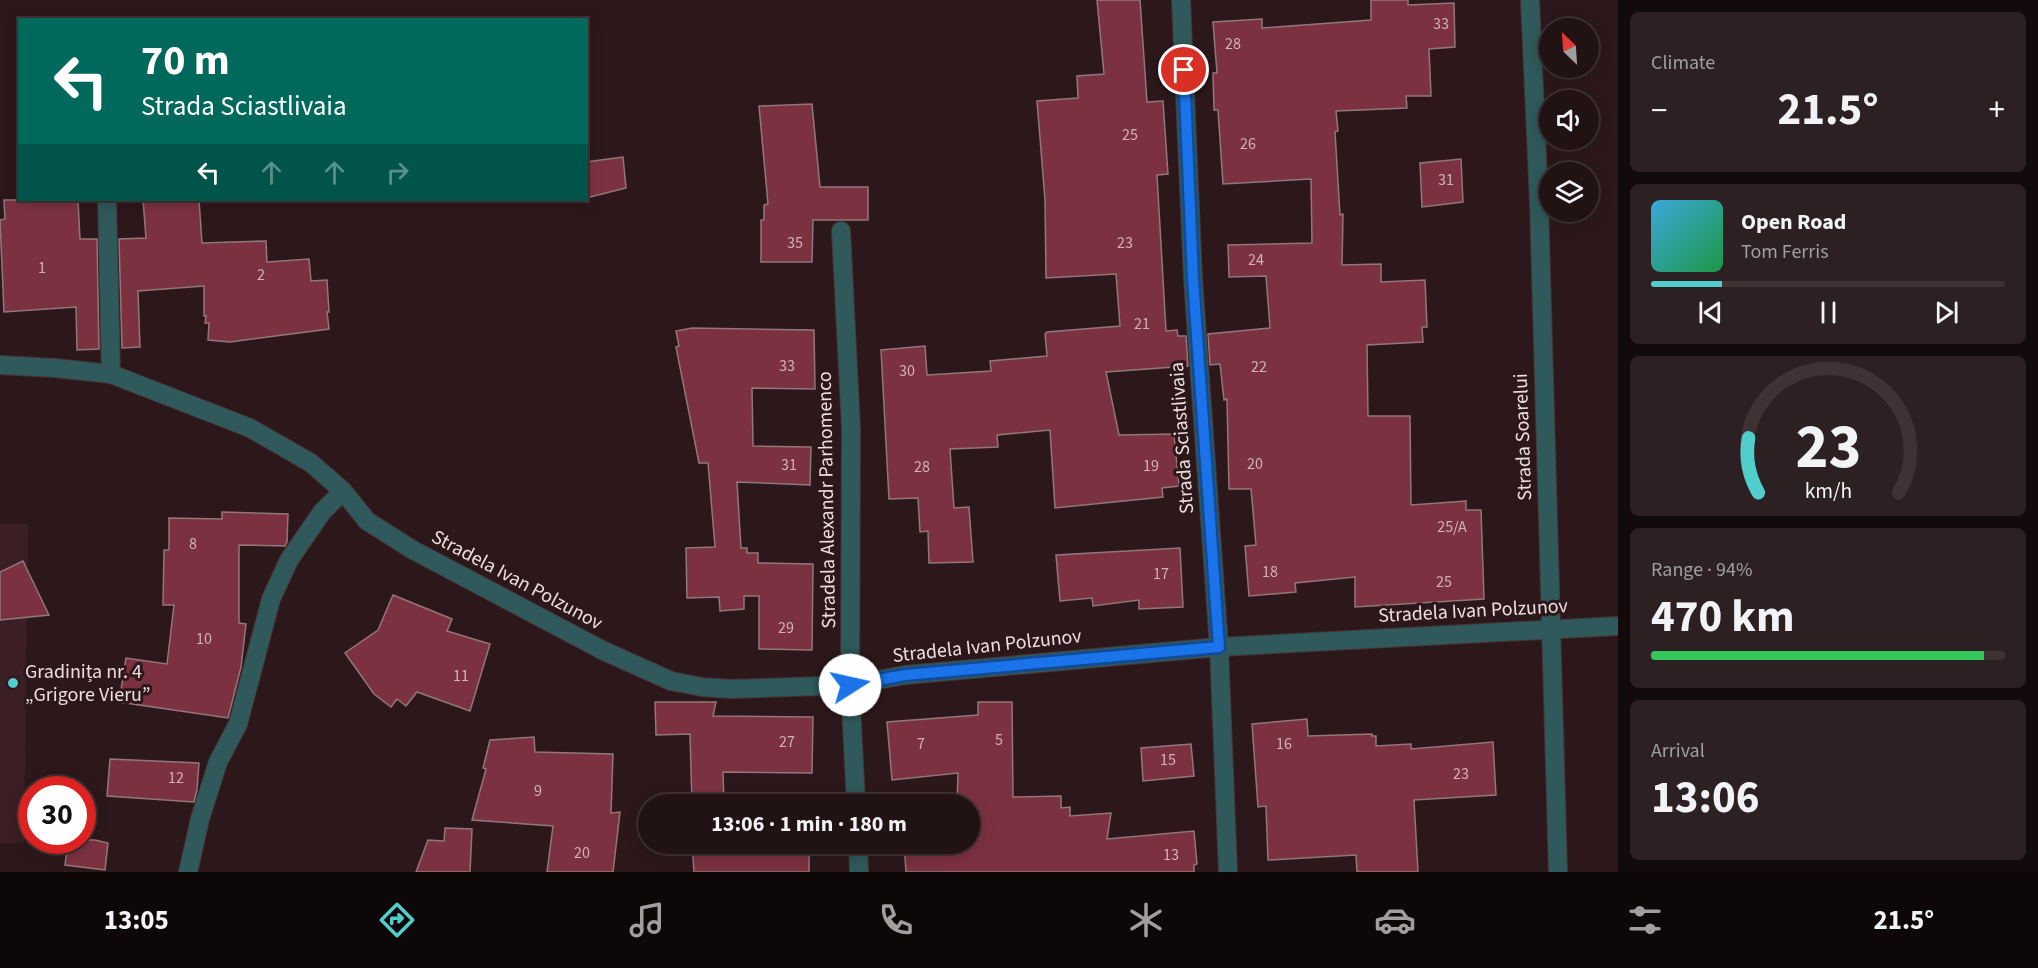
<!DOCTYPE html>
<html lang="en">
<head>
<meta charset="utf-8">
<style>
	body { margin:0; font-family:"Source Sans 3",sans-serif; background:#2d2022; color:#f1f3f6; height:100vh; display:flex; flex-direction:column; font-size:22px; white-space:nowrap }
	* { box-sizing:border-box; margin:0 }
	p { font-size:20px; color:#a29ea0 }
	.icon { flex:none; width:33px; height:33px; fill:none; stroke:currentColor; stroke-width:2; stroke-linecap:round; stroke-linejoin:round }
	.map { position:relative; flex:1; overflow:hidden }
	.panel { display:flex; flex-direction:column; gap:12px; padding:12px; background:#120a0b; width:420px }
	.panel>* { flex:none }
	.hud { position:absolute; left:18px; top:18px; width:570px; height:183px; border-radius:0px; box-shadow:0 3px 15px #0003,0 0 0 2px #3e3234; background:#00695c; color:#fff; overflow:hidden }
	.needle { width:39px; rotate:335deg }
	.tools { position:absolute; left:1539px; top:18px; display:grid; gap:12px }
	.tools a { display:grid; place-items:center; width:60px; height:60px; border-radius:50%; background:#211214; box-shadow:0 3px 15px #0003,0 0 0 2px #3e3234; font-size:30px }
	.speed { position:absolute; left:18px; top:776px; display:flex; gap:12px; font-size:30px; font-weight:700; text-align:center }
	.speed>* { display:grid; place-content:center; width:78px; height:78px; border-radius:50%; background:#211214; box-shadow:0 3px 15px #0003,0 0 0 2px #3e3234; line-height:1 }
	.speed .limit { border:9px solid #d22; background:#fff; color:#111 }
	.pin { position:absolute; display:grid; place-items:center; width:51px; height:51px; color:#fff; margin:-26px; border:3px solid #fff; border-radius:50%; box-shadow:0 2px 6px #0007 }
	.me { position:absolute; width:66px; margin:-33px; rotate:80deg; stroke-linejoin:round; filter:drop-shadow(0 0 4px #0008) }
	.turn { display:flex; align-items:center; gap:21px; height:126px; padding:0 24px; font-size:27px }
	.turn .icon { width:78px; height:78px; stroke-width:2.5 }
	.turn b { display:block; font-size:42px; line-height:51px }
	.lanes { display:flex; align-items:center; height:57px; padding:0 24px; background:#0003; justify-content:center; gap:30px; direction:ltr }
	.lanes .off { opacity:.35 }
	.big { font-size:45px; font-weight:700; line-height:1.1 }
	.panel .tile { flex:1; display:flex; flex-direction:column; justify-content:center; gap:9px; min-width:0; padding:0 21px; border-radius:9px; background:#2d2022 }
	.panel .dial { align-items:center; gap:0 }
	.dial svg { height:156px; overflow:visible; fill:none; stroke:#3e3234; stroke-width:7; stroke-linecap:round; text-anchor:middle }
	.dial text { fill:#f1f3f6; stroke:none }
	.song { display:flex; align-items:center; gap:18px }
	.cover { width:72px; height:72px; border-radius:9px; background:linear-gradient(135deg,hsl(200 70% 55%),hsl(140 70% 35%)) }
	.played { height:6px; border-radius:3px; background:linear-gradient(90deg,#52cdce 20%,#3e3234 20%) }
	.keys { display:flex; justify-content:space-around; direction:ltr }
	.heat { display:flex; justify-content:space-between; align-items:center; font-size:33px; direction:ltr }
	.charge { height:9px; border-radius:4px; background:linear-gradient(90deg,#34c759 94%,#3e3234 0) }
	.trip { position:absolute; left:638px; top:794px; width:342px; height:60px; border-radius:30px; background:#211214; box-shadow:0 3px 15px #0003,0 0 0 2px #3e3234; font-weight:700; line-height:60px; text-align:center }
	.dock { display:flex; height:96px; justify-content:space-around; align-items:center; background:#0d0708; color:#a29ea0 }
	.dock .icon { width:42px; height:42px }
	.dock .selected { color:#52cdce }
	.dock b { font-size:27px; color:#f1f3f6 }
	main { display:flex; flex:1; min-height:0 }
	.map>svg:first-child { display:block }
	.built { fill:#3b1f24 }
	.building { fill:#7c3141; stroke:#91777a; stroke-width:1.5 }
	.lines { fill:none; stroke-linecap:round; stroke-linejoin:round }
	.street-casing { stroke:#473437; stroke-width:20 }
	.street { stroke:#2f595a; stroke-width:18 }
	.route-casing { stroke:#114b97; stroke-width:15 }
	.route { stroke:#1a73e8; stroke-width:10 }
	.poi-dot { fill:#52cdce; stroke:#2c181b; stroke-width:2 }
	.labels { text-anchor:middle; dominant-baseline:central; stroke-width:6; stroke-linejoin:round; paint-order:stroke }
	.number-label { font-size:16px; fill:#d1b3b8 }
	.street-label { font-size:20px; fill:#eddee0; stroke:#2c181b }
	.poi-label { font-size:20px; fill:#eddee0; stroke:#2c181b; text-anchor:start }
</style>
</head>
<body>
<main>
<div class="map">
<svg width="1618" height="872" viewBox="0 0 1618 872">
	<rect width="100%" height="100%" fill="#2c181b"/>
	<!-- built -->
	<polygon class="built" points="0,524 28,524 24,843 0,844"/>
	<!-- building -->
	<g class="building">
		<polygon points="1097,0 1140,0 1147,102 1163,101 1168,174 1157,175 1166,331 1177,330 1178,336 1186,336 1188,366 1106,372 1119,435 1174,434 1179,486 1162,488 1163,497 1055,508 1050,430 997,435 998,447 950,449 954,508 969,507 973,562 929,563 928,531 920,532 918,498 889,499 881,350 925,346 927,375 991,371 990,361 1047,356 1045,334 1047,332 1120,326 1116,274 1046,278 1045,200 1037,101 1078,98 1077,76 1104,74"/>
		<polygon points="1371,0 1408,0 1408,5 1454,3 1455,47 1429,49 1431,96 1406,96 1407,108 1336,111 1338,131 1335,132 1340,215 1343,214 1342,265 1381,264 1381,282 1425,280 1427,327 1422,327 1423,342 1367,345 1368,416 1410,416 1411,505 1466,501 1466,510 1481,510 1484,599 1355,607 1355,577 1295,583 1296,592 1249,596 1245,546 1256,545 1251,489 1229,489 1227,399 1224,400 1220,364 1210,365 1208,334 1270,328 1266,276 1229,277 1228,245 1312,243 1311,179 1223,184 1218,110 1214,110 1213,73 1217,73 1213,22 1262,19 1262,28 1371,20"/>
		<polygon points="812,104 820,187 868,187 868,220 813,220 812,262 761,262 761,220 764,220 764,205 768,204 759,106"/>
		<polygon points="623,157 626,188 586,198 586,162"/>
		<polygon points="1461,159 1463,202 1422,207 1420,163"/>
		<polygon points="4,200 78,200 80,239 97,239 99,349 77,350 76,307 4,312 0,220 5,219"/>
		<polygon points="143,200 199,200 202,243 266,241 267,262 309,259 311,281 327,280 329,312 327,312 329,329 230,342 208,340 209,323 205,323 206,316 204,316 204,286 138,291 140,347 122,348 119,239 146,238"/>
		<polygon points="692,328 814,330 815,389 752,388 753,446 811,447 810,485 737,482 741,548 747,548 747,553 758,553 758,563 813,564 812,650 759,649 759,596 744,596 744,609 720,611 719,597 687,598 686,548 715,547 708,463 699,463 676,347 679,346 676,331"/>
		<polygon points="222,512 288,514 287,542 285,546 239,545 239,623 246,624 241,667 228,718 119,702 126,658 167,664 174,605 163,605 164,550 169,550 169,518 222,519"/>
		<polygon points="1180,548 1183,607 1139,609 1139,600 1093,606 1092,598 1060,601 1056,555"/>
		<polygon points="23,561 49,615 0,620 0,572"/>
		<polygon points="393,595 452,619 447,631 490,644 470,711 417,692 406,706 397,699 391,707 374,694 345,653 378,630"/>
		<polygon points="655,702 716,702 713,716 813,717 812,773 723,772 724,804 692,804 690,734 656,735"/>
		<polygon points="978,702 1012,702 1013,797 1061,796 1061,808 1070,807 1070,816 1111,813 1107,839 1194,831 1197,864 1194,865 1194,872 906,872 904,843 969,843 969,804 957,804 958,773 892,780 887,722 978,715"/>
		<polygon points="1307,719 1308,736 1372,734 1372,736 1376,736 1376,746 1411,744 1411,749 1493,742 1496,795 1414,800 1418,872 1357,872 1356,855 1268,860 1266,806 1258,807 1252,724"/>
		<polygon points="534,737 535,752 613,754 611,813 620,812 613,872 547,872 553,826 472,820 486,769 483,768 490,740"/>
		<polygon points="1191,744 1194,776 1143,781 1141,748"/>
		<polygon points="110,759 199,763 197,790 194,802 107,796"/>
		<polygon points="445,828 472,829 470,872 416,872 428,840 444,841"/>
		<polygon points="68,840 95,840 108,843 105,870 65,865"/>
		<polygon points="692,843 809,843 809,872 694,872"/>
	</g>
	<g class="lines">
		<defs>
			<g id="street">
				<polyline points="1181,0 1193,279 1219,647 1228,872"/>
				<polyline points="1530,0 1539,202 1558,872"/>
				<polyline points="107,200 111,374"/>
				<polyline points="841,231 851,428 850,685 856,804"/>
				<polyline points="0,365 55,368 111,374 250,428 311,463 343,491 367,521 413,550 604,651 671,681 702,687 731,689 850,685 905,675 1219,647 1618,626"/>
				<polyline points="858,843 859,872"/>
				<polyline points="188,872 200,819 218,762 238,724 271,599 289,560 322,512 343,491"/>
			</g>
		</defs>
		<!-- street casing -->
		<use href="#street" class="street-casing"/>
		<!-- street -->
		<use href="#street" class="street"/>
	</g>
	<g class="lines">
		<defs>
			<polyline id="route" points="850,685 905,675 1219,647 1193,279 1184,70"/>
		</defs>
		<!-- route casing -->
		<use href="#route" class="route-casing"/>
		<!-- route -->
		<use href="#route" class="route"/>
	</g>
	<!-- markers -->
	<circle class="poi-dot" cx="13" cy="683" r="6"/>
	<g class="labels">
		<!-- number labels -->
		<g class="number-label">
			<text x="1441" y="24">33</text>
			<text x="1233" y="44">28</text>
			<text x="1130" y="135">25</text>
			<text x="1248" y="144">26</text>
			<text x="1446" y="180">31</text>
			<text x="795" y="243">35</text>
			<text x="1125" y="243">23</text>
			<text x="1256" y="260">24</text>
			<text x="42" y="268">1</text>
			<text x="261" y="275">2</text>
			<text x="1142" y="324">21</text>
			<text x="787" y="366">33</text>
			<text x="1259" y="367">22</text>
			<text x="907" y="371">30</text>
			<text x="1255" y="464">20</text>
			<text x="789" y="465">31</text>
			<text x="1151" y="466">19</text>
			<text x="922" y="467">28</text>
			<text x="1452" y="527">25/A</text>
			<text x="193" y="544">8</text>
			<text x="1270" y="572">18</text>
			<text x="1161" y="574">17</text>
			<text x="1444" y="582">25</text>
			<text x="786" y="628">29</text>
			<text x="204" y="639">10</text>
			<text x="461" y="676">11</text>
			<text x="999" y="740">5</text>
			<text x="787" y="742">27</text>
			<text x="921" y="744">7</text>
			<text x="1284" y="744">16</text>
			<text x="1168" y="760">15</text>
			<text x="1461" y="774">23</text>
			<text x="176" y="778">12</text>
			<text x="538" y="791">9</text>
			<text x="582" y="853">20</text>
			<text x="1171" y="855">13</text>
		</g>
		<!-- street labels -->
		<g class="street-label">
			<text transform="translate(1523 437) rotate(-92)">Strada Soarelui</text>
			<text transform="translate(1182 438) rotate(-94)">Strada Sciastlivaia</text>
			<text transform="translate(827 500) rotate(-91)">Stradela Alexandr Parhomenco</text>
			<text transform="translate(517 580) rotate(28)">Stradela Ivan Polzunov</text>
			<text transform="translate(1473 611) rotate(-3)">Stradela Ivan Polzunov</text>
			<text transform="translate(987 646) rotate(-6)">Stradela Ivan Polzunov</text>
		</g>
		<!-- poi labels -->
		<g class="poi-label">
			<text x="25" y="672">Gradinița nr. 4<tspan x="25" dy="23">„Grigore Vieru”</tspan></text>
		</g>
	</g>
</svg>
<div class="tools">
<a><svg class="needle" viewBox="-14 -14 28 28"><path d="M0-13l5 13h-10z" fill="#e53935"/><path d="M0 13l5-13h-10z" fill="#a29ea0"/></svg></a>
<a><svg class="icon" aria-label="sound" viewBox="0 0 24 24"><path d="M4 9h4l5-4v14l-5-4H4zM17 9q2 3 0 6"/></svg></a>
<a><svg class="icon" aria-label="layers" viewBox="0 0 24 24"><path d="M12 4l9 5-9 5-9-5zM3 14l9 5 9-5"/></svg></a>
</div>
<div class="speed"><div class="limit">30</div></div>
<div class="pin" style="left:1184px;top:70px;background:#d93025"><svg class="icon" aria-label="arrive" viewBox="0 0 24 24"><path d="M6 21V4h12l-3 4 3 4H6"/></svg></div>
<svg class="me" style="left:850px;top:685px" viewBox="-20 -20 40 40"><circle r="19" fill="#fff"/><path d="M0-13L10 11 0 6-10 11z" fill="#1a73e8"/></svg>
<div class="trip">13:06 · 1 min · 180 m</div>
<div class="hud">
<div class="turn"><svg class="icon" aria-label="left" viewBox="0 0 24 24"><path d="M17 20v-9H6M10 6l-5 5 5 5"/></svg><div><b>70 m</b>Strada Sciastlivaia</div></div>
<div class="lanes"><svg class="icon" aria-label="left" viewBox="0 0 24 24"><path d="M17 20v-9H6M10 6l-5 5 5 5"/></svg><svg class="icon off" aria-label="ahead" viewBox="0 0 24 24"><path d="M12 20V5M6 11l6-6 6 6"/></svg><svg class="icon off" aria-label="ahead" viewBox="0 0 24 24"><path d="M12 20V5M6 11l6-6 6 6"/></svg><svg class="icon off" aria-label="right" viewBox="0 0 24 24"><path d="M7 20v-9h11M14 6l5 5-5 5"/></svg></div>
</div>
</div>
<section class="panel">
<div class="tile"><p>Climate</p>
<div class="heat"><a>−</a><b class="big">21.5°</b><a>+</a></div>
</div>
<div class="tile">
<div class="song"><i class="cover"></i><div><b>Open Road</b><p>Tom Ferris</p></div></div>
<div class="played"></div>
<div class="keys"><svg class="icon" aria-label="previous" viewBox="0 0 24 24"><path d="M18 5L8 12l10 7zM5 5v14"/></svg><svg class="icon" aria-label="pause" viewBox="0 0 24 24"><path d="M8 5v14M16 5v14"/></svg><svg class="icon" aria-label="next" viewBox="0 0 24 24"><path d="M6 5l10 7-10 7zM19 5v14"/></svg></div>
</div>
<div class="tile dial"><svg viewBox="0 0 100 80">
<path d="M14 69A42 42 0 1 1 86 69"/>
<path d="M14 69A42 42 0 0 1 9 41" stroke="#52cdce"/>
<text x="50" y="56" font-size="32" font-weight="700">23</text>
<text x="50" y="72" font-size="11">km/h</text>
</svg></div>
<div class="tile"><p>Range · 94%</p><b class="big">470 km</b><div class="charge"></div></div>
<div class="tile"><p>Arrival</p><b class="big">13:06</b></div>
</section>
</main>
<nav class="dock">
<b>13:05</b>
<svg class="icon selected" aria-label="directions" viewBox="0 0 24 24"><path d="M12 3l9 9-9 9-9-9zM9 14v-3h6M13 9l2 2-2 2"/></svg>
<svg class="icon" aria-label="music" viewBox="0 0 24 24"><path d="M9 18V5l10-2v13"/><circle cx="6" cy="18" r="3"/><circle cx="16" cy="16" r="3"/></svg>
<svg class="icon" aria-label="phone" viewBox="0 0 24 24"><path d="M5 4h4l2 5-3 2q2 4 5 5l2-3 5 2v4C11 20 4 13 5 4z"/></svg>
<svg class="icon" aria-label="climate" viewBox="0 0 24 24"><path d="M12 3v18M4 7l16 10M4 17L20 7"/></svg>
<svg class="icon" aria-label="car" viewBox="0 0 24 24"><path d="M5 17H2v-5l4-1 3-4h7l3 4 3 1v5h-3M9 17h6M6 11h13"/><circle cx="7" cy="17" r="2"/><circle cx="17" cy="17" r="2"/></svg>
<svg class="icon" aria-label="filters" viewBox="0 0 24 24"><path d="M4 7h16M4 17h16"/><circle cx="9" cy="7" r="2"/><circle cx="15" cy="17" r="2"/></svg>
<b>21.5°</b>
</nav>
</body>
</html>
